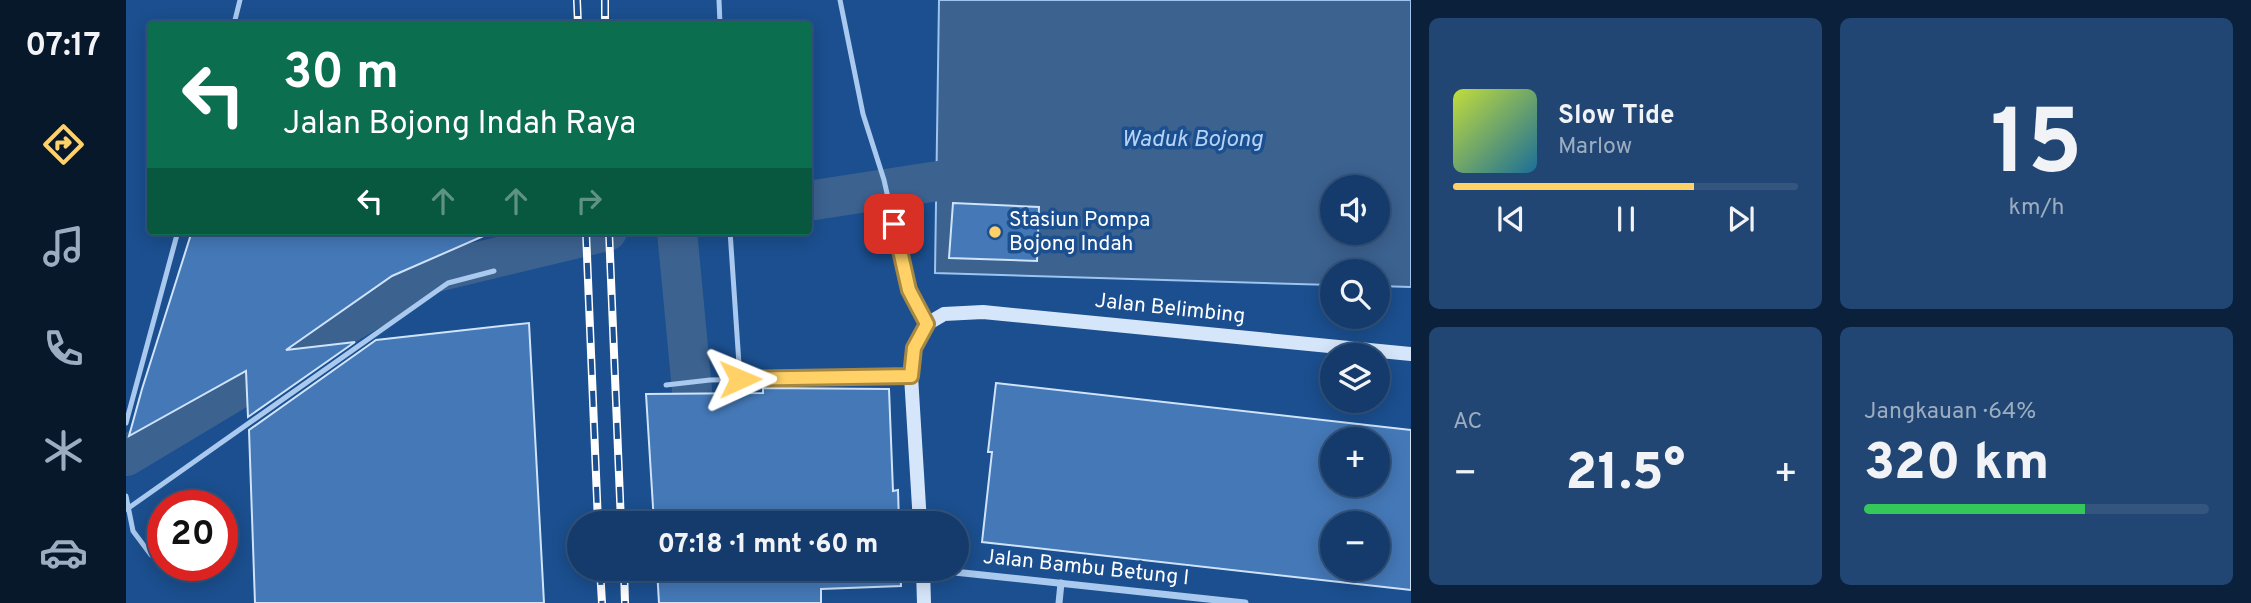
<!DOCTYPE html>
<html lang="id">
<head>
<meta charset="utf-8">
<style>
	body { margin:0; font-family:Overpass,sans-serif; background:#214673; color:#f1f3f6; height:100vh; display:flex; flex-direction:column; font-size:26px; white-space:nowrap }
	* { box-sizing:border-box; margin:0 }
	p { font-size:23px; color:#9dadc1 }
	.icon { flex:none; width:38px; height:38px; fill:none; stroke:currentColor; stroke-width:2; stroke-linecap:round; stroke-linejoin:round }
	.map { position:relative; flex:1; overflow:hidden }
	.sheet { display:flex; flex-direction:column; gap:18px; padding:18px; background:#0b203b; width:840px }
	.sheet>* { flex:none }
	.top-card { position:absolute; left:21px; top:21px; width:665px; height:214px; border-radius:7px; box-shadow:0 4px 18px #0003,0 0 0 2px #33557e; background:#0b6e4f; color:#fff; overflow:hidden }
	.buttons { position:absolute; left:1194px; top:175px; display:grid; gap:14px }
	.buttons a { display:grid; place-items:center; width:70px; height:70px; border-radius:50%; background:#143b6b; box-shadow:0 4px 18px #0003,0 0 0 2px #33557e; font-size:35px }
	.speed { position:absolute; left:21px; top:490px; display:flex; gap:14px; font-size:35px; font-weight:700; text-align:center }
	.speed>* { display:grid; place-content:center; width:91px; height:91px; border-radius:50%; background:#143b6b; box-shadow:0 4px 18px #0003,0 0 0 2px #33557e; line-height:1 }
	.speed .limit { border:10px solid #d22; background:#fff; color:#111 }
	.pin { position:absolute; display:grid; place-items:center; width:60px; height:60px; color:#fff; margin:-30px; border-radius:14px; box-shadow:0 4px 10px #0006 }
	.me { position:absolute; width:77px; margin:-38px; rotate:89deg; stroke-linejoin:round; filter:drop-shadow(0 0 5px #0008) }
	.turn { display:flex; align-items:center; gap:24px; height:147px; padding:0 21px; font-size:32px }
	.turn .icon { width:91px; height:91px; stroke-width:2.5 }
	.turn b { display:block; font-size:49px; line-height:60px }
	.lanes { display:flex; align-items:center; height:66px; padding:0 21px; background:#0003; justify-content:center; gap:35px; direction:ltr }
	.lanes .off { opacity:.35 }
	.big { font-size:52px; font-weight:800; line-height:1.1 }
	.sheet .card { flex:1; display:flex; flex-direction:column; justify-content:center; gap:10px; min-width:0; padding:0 24px; border-radius:10px; background:#214673 }
	.sheet .dial { align-items:center; gap:0 }
	.dial b { font-size:91px; line-height:1 }
	.song { display:flex; align-items:center; gap:21px }
	.cover { width:84px; height:84px; border-radius:10px; background:linear-gradient(135deg,hsl(70 70% 55%),hsl(200 70% 35%)) }
	.played { height:7px; border-radius:4px; background:linear-gradient(90deg,#ffd166 70%,#33557e 70%) }
	.keys { display:flex; justify-content:space-around; direction:ltr }
	.heat { display:flex; justify-content:space-between; align-items:center; font-size:38px; direction:ltr }
	.charge { height:10px; border-radius:5px; background:linear-gradient(90deg,#34c759 64%,#33557e 0) }
	.sheet .tiles { flex:1; display:grid; gap:18px; grid-template-columns:repeat(2,1fr) }
	.trip { position:absolute; left:441px; top:511px; width:402px; height:70px; border-radius:35px; background:#143b6b; box-shadow:0 4px 18px #0003,0 0 0 2px #33557e; font-weight:800; line-height:70px; text-align:center }
	main { display:flex; flex:1; min-height:0 }
	.tabs { display:flex; flex-direction:column; width:126px; justify-content:space-around; align-items:center; background:#08182b; color:#9dadc1 }
	.tabs .icon { width:49px; height:49px }
	.tabs .current { color:#ffd166 }
	.tabs b { font-size:32px; color:#f1f3f6 }
	.map>svg:first-child { display:block }
	.water { fill:#3c6290; stroke:#9cc4f0; stroke-width:2; fill-rule:evenodd }
	.lines { fill:none; stroke-linecap:round; stroke-linejoin:round }
	.canal { stroke:#3c6290; stroke-width:40 }
	.building { fill:#4478b7; stroke:#cfe3fa; stroke-width:2; fill-rule:evenodd }
	.lane { stroke:#a9c9ee; stroke-width:5 }
	.street { stroke:#a9c9ee; stroke-width:7 }
	.secondary { stroke:#d6e6fa; stroke-width:14 }
	.rail-casing { stroke:#fff; stroke-width:8 }
	.rail { stroke:#1b4f8f; stroke-width:5; stroke-dasharray:16; stroke-linecap:butt }
	.route-casing { stroke:#a68842; stroke-width:18 }
	.route { stroke:#ffd166; stroke-width:12 }
	.poi-dot { fill:#ffd166; stroke:#1b4f8f; stroke-width:2.5 }
	.labels { text-anchor:middle; dominant-baseline:central; stroke-width:7; stroke-linejoin:round; paint-order:stroke }
	.poi-label { font-size:21px; fill:#fff; stroke:#1b4f8f; text-anchor:start }
	.street-label { font-size:21px; fill:#fff; stroke:#1b4f8f }
	.water-label { font-size:23px; font-style:italic; fill:#b5d3f5; stroke:#1b4f8f }
</style>
</head>
<body>
<main>
<nav class="tabs">
<b>07:17</b>
<svg class="icon current" aria-label="directions" viewBox="0 0 24 24"><path d="M12 3l9 9-9 9-9-9zM9 14v-3h6M13 9l2 2-2 2"/></svg>
<svg class="icon" aria-label="music" viewBox="0 0 24 24"><path d="M9 18V5l10-2v13"/><circle cx="6" cy="18" r="3"/><circle cx="16" cy="16" r="3"/></svg>
<svg class="icon" aria-label="phone" viewBox="0 0 24 24"><path d="M5 4h4l2 5-3 2q2 4 5 5l2-3 5 2v4C11 20 4 13 5 4z"/></svg>
<svg class="icon" aria-label="climate" viewBox="0 0 24 24"><path d="M12 3v18M4 7l16 10M4 17L20 7"/></svg>
<svg class="icon" aria-label="car" viewBox="0 0 24 24"><path d="M5 17H2v-5l4-1 3-4h7l3 4 3 1v5h-3M9 17h6M6 11h13"/><circle cx="7" cy="17" r="2"/><circle cx="17" cy="17" r="2"/></svg>
</nav>
<div class="map">
<svg width="1285" height="603" viewBox="0 0 1285 603">
	<rect width="100%" height="100%" fill="#1b4f8f"/>
	<!-- water -->
	<path class="water" d="M813,0H1285V287L1251,286V271H1206V285L809,273ZM1206,187H1251V233H1206Z"/>
	<g class="lines">
		<!-- canal -->
		<g class="canal">
			<polyline points="682,201 812,181"/>
			<polyline points="551,231 576,496 576,523"/>
			<polyline points="0,456 306,273 481,231"/>
		</g>
	</g>
	<!-- building -->
	<g class="building">
		<polygon points="827,203 913,207 911,261 823,258"/>
		<polygon points="66,231 369,231 266,276 160,350 229,342 122,417 120,371 3,436 16,389"/>
		<polygon points="403,323 418,603 129,603 123,430 250,340"/>
		<path d="M870,383L1285,430V590L856,542L866,452H862ZM1206,439H1251V485H1206ZM1206,523H1251V569H1206Z"/>
		<polygon points="637,388 763,389 767,491 772,490 773,523 528,523 520,394 637,393"/>
		<polygon points="531,569 774,569 775,586 695,589 695,603 533,603"/>
	</g>
	<g class="lines">
		<!-- lane -->
		<g class="lane">
			<polyline points="593,0 594,24"/>
			<polyline points="714,0 737,114 758,180 783,291 801,323"/>
			<polyline points="108,24 114,0"/>
			<polyline points="604,231 614,379"/>
			<polyline points="540,385 584,380 785,376"/>
			<polyline points="0,423 52,231"/>
			<polyline points="0,496 7,531 25,555"/>
			<polyline points="1,509 322,283 368,271"/>
		</g>
		<!-- street -->
		<g class="street">
			<polyline points="797,571 828,572 1119,603"/>
			<polyline points="933,603 935,583"/>
		</g>
		<!-- secondary -->
		<g class="secondary">
			<polyline points="794,523 785,376 788,348 801,324 818,314 857,312 1285,354"/>
			<polyline points="797,569 798,603"/>
		</g>
		<defs>
			<g id="rail">
				<polyline points="451,0 452,24"/>
				<polyline points="479,0 479,24"/>
				<polyline points="460,231 472,523"/>
				<polyline points="483,231 495,523"/>
				<polyline points="474,569 476,603"/>
				<polyline points="498,569 499,603"/>
			</g>
		</defs>
		<!-- rail casing -->
		<use href="#rail" class="rail-casing"/>
		<!-- rail -->
		<use href="#rail" class="rail"/>
	</g>
	<g class="lines">
		<defs>
			<polyline id="route" points="614,379 785,376 788,348 801,324 783,290 768,224"/>
		</defs>
		<!-- route casing -->
		<use href="#route" class="route-casing"/>
		<!-- route -->
		<use href="#route" class="route"/>
	</g>
	<!-- markers -->
	<circle class="poi-dot" cx="869" cy="232" r="7"/>
	<g class="labels">
		<!-- poi labels -->
		<g class="poi-label">
			<text x="883" y="220">Stasiun Pompa<tspan x="883" dy="24">Bojong Indah</tspan></text>
		</g>
		<!-- street labels -->
		<g class="street-label">
			<text transform="translate(1044 309) rotate(6)">Jalan Belimbing</text>
			<text transform="translate(960 568) rotate(6)">Jalan Bambu Betung I</text>
		</g>
		<!-- water labels -->
		<g class="water-label">
			<text x="1066" y="140">Waduk Bojong</text>
		</g>
	</g>
</svg>
<div class="buttons">
<a><svg class="icon" aria-label="sound" viewBox="0 0 24 24"><path d="M4 9h4l5-4v14l-5-4H4zM17 9q2 3 0 6"/></svg></a>
<a><svg class="icon" aria-label="search" viewBox="0 0 24 24"><circle cx="10" cy="10" r="6"/><path d="M15 15l6 6"/></svg></a>
<a><svg class="icon" aria-label="layers" viewBox="0 0 24 24"><path d="M12 4l9 5-9 5-9-5zM3 14l9 5 9-5"/></svg></a>
<a>+</a>
<a>−</a>
</div>
<div class="speed"><div class="limit">20</div></div>
<div class="pin" style="left:768px;top:224px;background:#d93025"><svg class="icon" aria-label="arrive" viewBox="0 0 24 24"><path d="M6 21V4h12l-3 4 3 4H6"/></svg></div>
<svg class="me" style="left:614px;top:379px" viewBox="-20 -20 40 40"><path d="M0-17L14 15 0 8-14 15z" fill="#ffd166" stroke="#fff" stroke-width="4"/></svg>
<div class="trip">07:18 · 1 mnt · 60 m</div>
<div class="top-card">
<div class="turn"><svg class="icon" aria-label="left" viewBox="0 0 24 24"><path d="M17 20v-9H6M10 6l-5 5 5 5"/></svg><div><b>30 m</b>Jalan Bojong Indah Raya</div></div>
<div class="lanes"><svg class="icon" aria-label="left" viewBox="0 0 24 24"><path d="M17 20v-9H6M10 6l-5 5 5 5"/></svg><svg class="icon off" aria-label="ahead" viewBox="0 0 24 24"><path d="M12 20V5M6 11l6-6 6 6"/></svg><svg class="icon off" aria-label="ahead" viewBox="0 0 24 24"><path d="M12 20V5M6 11l6-6 6 6"/></svg><svg class="icon off" aria-label="right" viewBox="0 0 24 24"><path d="M7 20v-9h11M14 6l5 5-5 5"/></svg></div>
</div>
</div>
<section class="sheet">
<div class="tiles">
<div class="card">
<div class="song"><i class="cover"></i><div><b>Slow Tide</b><p>Marlow</p></div></div>
<div class="played"></div>
<div class="keys"><svg class="icon" aria-label="previous" viewBox="0 0 24 24"><path d="M18 5L8 12l10 7zM5 5v14"/></svg><svg class="icon" aria-label="pause" viewBox="0 0 24 24"><path d="M8 5v14M16 5v14"/></svg><svg class="icon" aria-label="next" viewBox="0 0 24 24"><path d="M6 5l10 7-10 7zM19 5v14"/></svg></div>
</div>
<div class="card dial"><b>15</b><p>km/h</p></div>
<div class="card"><p>AC</p>
<div class="heat"><a>−</a><b class="big">21.5°</b><a>+</a></div>
</div>
<div class="card"><p>Jangkauan · 64%</p><b class="big">320 km</b><div class="charge"></div></div>
</div>
</section>
</main>
</body>
</html>
